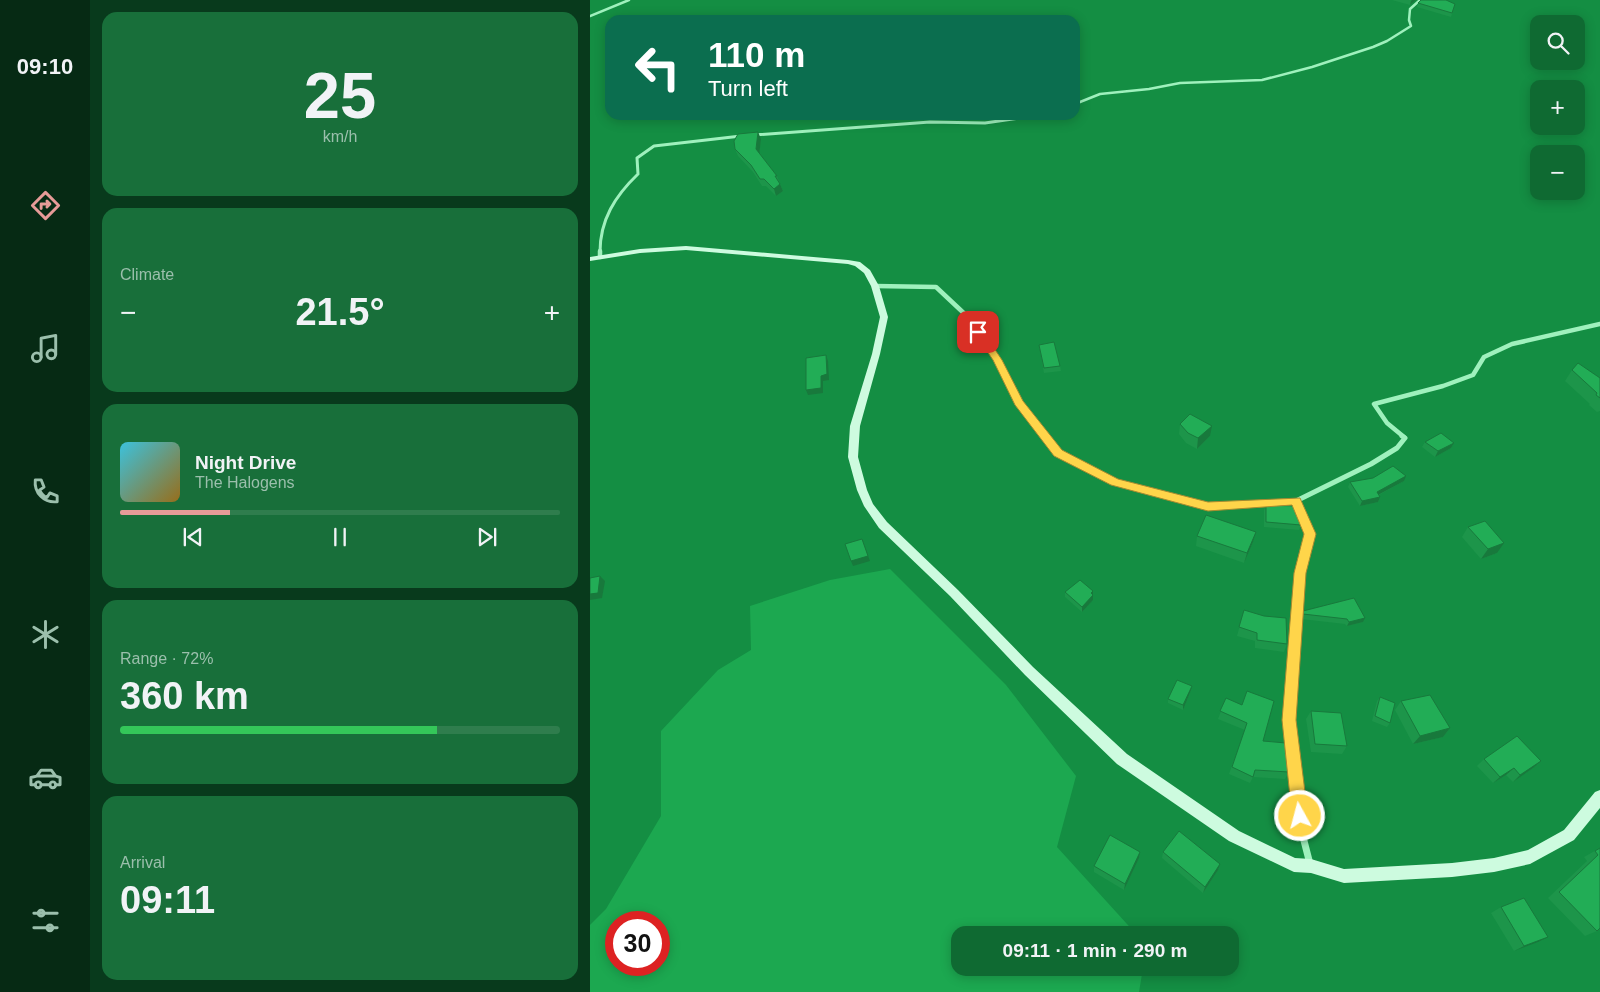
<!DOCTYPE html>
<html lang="en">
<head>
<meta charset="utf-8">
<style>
	body { margin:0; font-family:Arial,sans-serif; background:#186f3a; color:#f1f3f6; height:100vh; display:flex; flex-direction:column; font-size:19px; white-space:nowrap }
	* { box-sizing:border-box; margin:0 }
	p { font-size:16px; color:#9bbfac }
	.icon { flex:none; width:28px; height:28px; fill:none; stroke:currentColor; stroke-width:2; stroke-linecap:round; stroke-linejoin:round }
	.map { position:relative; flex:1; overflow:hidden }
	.drawer { display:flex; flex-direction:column; gap:12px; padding:12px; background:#083a1c; width:500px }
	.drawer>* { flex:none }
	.top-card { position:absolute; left:15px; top:15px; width:475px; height:105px; border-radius:15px; box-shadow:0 2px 12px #0003; background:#0b6e4f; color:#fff; overflow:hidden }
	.buttons { position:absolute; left:940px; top:15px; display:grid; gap:10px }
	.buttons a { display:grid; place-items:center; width:55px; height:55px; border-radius:10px; background:#0f6a32; box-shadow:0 2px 12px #0003; font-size:25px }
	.speed { position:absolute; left:15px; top:911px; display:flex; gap:10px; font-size:25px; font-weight:700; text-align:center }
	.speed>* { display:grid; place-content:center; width:65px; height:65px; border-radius:50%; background:#0f6a32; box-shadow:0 2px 12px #0003; line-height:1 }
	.speed .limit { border:8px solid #d22; background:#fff; color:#111 }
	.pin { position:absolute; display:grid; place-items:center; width:42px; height:42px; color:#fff; margin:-21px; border-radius:10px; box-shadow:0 2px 8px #0006 }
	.me { position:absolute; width:55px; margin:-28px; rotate:353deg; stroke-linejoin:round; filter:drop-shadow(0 0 4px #0008) }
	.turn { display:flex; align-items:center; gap:18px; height:105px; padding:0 20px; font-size:22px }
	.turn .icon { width:65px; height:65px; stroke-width:2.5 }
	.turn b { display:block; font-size:35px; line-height:42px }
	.big { font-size:38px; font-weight:700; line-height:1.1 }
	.drawer .tile { flex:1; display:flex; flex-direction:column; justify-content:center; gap:8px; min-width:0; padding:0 18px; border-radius:15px; background:#186f3a }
	.drawer .dial { align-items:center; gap:0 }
	.dial b { font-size:65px; line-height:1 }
	.song { display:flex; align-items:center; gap:15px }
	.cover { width:60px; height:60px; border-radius:8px; background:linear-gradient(135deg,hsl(190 70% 55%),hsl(40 70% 35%)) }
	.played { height:5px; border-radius:2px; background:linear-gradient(90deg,#e69b98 25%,#2f7d4d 25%) }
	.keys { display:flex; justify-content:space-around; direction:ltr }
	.heat { display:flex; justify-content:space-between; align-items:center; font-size:28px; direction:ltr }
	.charge { height:8px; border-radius:4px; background:linear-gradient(90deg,#34c759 72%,#2f7d4d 0) }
	.trip { position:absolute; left:361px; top:926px; width:288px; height:50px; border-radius:15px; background:#0f6a32; box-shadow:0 2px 12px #0003; font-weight:700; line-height:50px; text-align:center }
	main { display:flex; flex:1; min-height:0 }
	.dock { display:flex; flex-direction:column; width:90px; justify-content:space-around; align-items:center; background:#062a14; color:#9bbfac }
	.dock .icon { width:35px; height:35px }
	.dock .selected { color:#e69b98 }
	.dock b { font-size:22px; color:#f1f3f6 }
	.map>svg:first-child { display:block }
	.green { fill:#1ca850; fill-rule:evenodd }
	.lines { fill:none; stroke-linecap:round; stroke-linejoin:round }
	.minor-far4 { stroke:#9ff1bd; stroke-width:2.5 }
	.minor-far3 { stroke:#9ff1bd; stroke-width:3 }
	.minor-far2 { stroke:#9ff1bd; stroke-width:4.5 }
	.minor-far1 { stroke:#9ff1bd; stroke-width:5 }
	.minor { stroke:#9ff1bd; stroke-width:7 }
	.secondary { fill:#cdfbdf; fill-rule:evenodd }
	.wall { fill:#1d954a }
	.shaded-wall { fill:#18793c }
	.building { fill:#22ad56; stroke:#18793c }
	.route { fill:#ffd54a; stroke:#a68a30 }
</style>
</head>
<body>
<main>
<nav class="dock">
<b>09:10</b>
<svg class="icon selected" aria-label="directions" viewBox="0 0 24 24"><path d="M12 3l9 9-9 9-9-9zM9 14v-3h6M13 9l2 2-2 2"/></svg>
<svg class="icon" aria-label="music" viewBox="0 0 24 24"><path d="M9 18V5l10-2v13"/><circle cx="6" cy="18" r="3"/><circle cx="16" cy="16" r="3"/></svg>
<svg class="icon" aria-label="phone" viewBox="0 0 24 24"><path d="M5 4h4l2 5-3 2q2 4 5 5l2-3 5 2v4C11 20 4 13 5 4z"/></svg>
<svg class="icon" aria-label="climate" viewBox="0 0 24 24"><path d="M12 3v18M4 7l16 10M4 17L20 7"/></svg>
<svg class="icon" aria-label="car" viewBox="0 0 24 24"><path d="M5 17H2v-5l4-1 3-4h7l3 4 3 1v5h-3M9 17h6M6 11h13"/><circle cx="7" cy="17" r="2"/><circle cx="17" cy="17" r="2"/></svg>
<svg class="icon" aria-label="filters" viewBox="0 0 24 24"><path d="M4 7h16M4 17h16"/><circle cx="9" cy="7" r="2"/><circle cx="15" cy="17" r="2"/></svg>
</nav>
<section class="drawer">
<div class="tile dial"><b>25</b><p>km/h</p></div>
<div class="tile"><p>Climate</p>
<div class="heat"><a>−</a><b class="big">21.5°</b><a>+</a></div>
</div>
<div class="tile">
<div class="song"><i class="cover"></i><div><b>Night Drive</b><p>The Halogens</p></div></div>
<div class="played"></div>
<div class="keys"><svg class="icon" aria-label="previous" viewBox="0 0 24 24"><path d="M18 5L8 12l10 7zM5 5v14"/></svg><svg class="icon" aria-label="pause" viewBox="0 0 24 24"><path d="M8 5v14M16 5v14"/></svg><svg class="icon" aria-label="next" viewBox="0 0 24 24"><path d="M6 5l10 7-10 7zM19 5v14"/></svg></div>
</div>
<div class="tile"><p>Range · 72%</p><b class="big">360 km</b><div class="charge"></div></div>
<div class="tile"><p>Arrival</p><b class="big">09:11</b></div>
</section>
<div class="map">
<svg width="1010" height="992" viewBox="0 0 1010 992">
	<rect width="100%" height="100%" fill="#148e43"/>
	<!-- green -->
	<path class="green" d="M300,569L416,685L486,776L467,847L547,935H370V968H553L549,992H0V925L16,909L71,816V731L128,670L161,650L160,606L240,580ZM26,922H69V965H26Z"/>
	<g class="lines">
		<!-- minor-far4 -->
		<g class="minor-far4">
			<polyline points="0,16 39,0"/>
			<polyline points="485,104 510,94 559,89 590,83 672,80 722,67 783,47 797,41 821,26 819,20 820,9 830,0"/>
		</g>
		<!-- minor-far3 -->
		<g class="minor-far3">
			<polyline points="164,135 340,122 395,123 450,115"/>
			<path d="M10,252C10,220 25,196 48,174L47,158L64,146L151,136"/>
		</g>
		<!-- minor-far2 -->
		<g class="minor-far2">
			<polyline points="10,251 10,257"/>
			<polyline points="285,286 346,287 379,318 407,360 428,402 455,437"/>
			<polyline points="814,437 797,423 784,404 853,386 883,375 894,357 922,344 1010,324"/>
		</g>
		<!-- minor-far1 -->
		<g class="minor-far1">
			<polyline points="454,436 468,453 525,482 618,507 706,501 781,464 807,448 815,438 812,436"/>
			<polyline points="702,678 710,573 720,534 706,501"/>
		</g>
		<!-- minor -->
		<polyline class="minor" points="702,677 699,720 712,833 720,864"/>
		<!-- secondary -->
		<polygon class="secondary" points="96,246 258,260 270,262 280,270 289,286 298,317 290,354 270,426 268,457 277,490 283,504 297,522 368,590 443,667 537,754 649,831 705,858 721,859 754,869 862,863 904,858 938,850 974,830 1005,792 1010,790 1010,808 984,840 940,864 904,872 862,877 754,883 721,873 704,872 639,841 527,764 435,675 360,596 289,528 274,506 267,490 258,457 260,426 282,354 290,317 281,286 274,273 265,266 258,264 96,250 50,253 0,261 0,257 50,249"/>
	</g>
	<!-- wall -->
	<g class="wall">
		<polygon points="802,0 826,0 820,5"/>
		<polygon points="828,3 865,4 861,17 827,7"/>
		<polygon points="171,139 169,153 187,176 193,191 186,196 176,186 172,186 163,172 148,156 145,149"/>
		<polygon points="449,345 470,366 471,371 454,373"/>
		<polygon points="982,370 1010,378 1010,411 1007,412 999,405 1000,404 975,381"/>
		<polygon points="590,424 620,436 607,449 596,443 589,434"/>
		<polygon points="835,442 864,443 861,448 845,457 832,447"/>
		<polygon points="814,481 789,495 790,497 788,502 770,506 758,487 760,482"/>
		<polygon points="676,505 711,525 709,530 674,527 674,510"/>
		<polygon points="878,527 907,553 891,559 872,537"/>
		<polygon points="666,532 663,542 654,563 606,546 607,536"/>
		<polygon points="503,591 503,600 492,612 475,597 475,592"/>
		<polygon points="764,598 773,622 757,626 755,624 711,619 713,611"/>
		<polygon points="654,610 697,644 694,652 665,648 665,641 647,636"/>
		<polygon points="602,686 601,690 593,710 578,703 578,699"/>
		<polygon points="790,697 800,723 797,727 782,721 787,701"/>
		<polygon points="636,698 699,772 695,779 663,777 660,783 639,774 655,730 628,719"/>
		<polygon points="811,701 860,728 853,737 823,744 805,710"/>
		<polygon points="721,711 757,746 752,754 721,752 716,719"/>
		<polygon points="894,759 951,761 943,768 923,782 916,775 903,783 887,766"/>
		<polygon points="1010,848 1007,931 995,936 958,898 997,861 994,857"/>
		<polygon points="550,852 549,858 534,890 504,872 504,866"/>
		<polygon points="573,852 630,864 628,870 613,893 572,858"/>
		<polygon points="911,907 958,937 924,951 901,913"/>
	</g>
	<!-- shaded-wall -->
	<g class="shaded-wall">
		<polygon points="822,0 826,0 820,5 821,1"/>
		<polygon points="168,132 171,139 169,156 166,149"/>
		<polygon points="190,184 193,191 186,196 184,189"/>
		<polygon points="236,355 238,361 239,380 233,381 233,393 218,395 216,390 231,376"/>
		<polygon points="622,426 620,436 607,449 608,438"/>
		<polygon points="864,443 861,448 845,457 848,451"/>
		<polygon points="816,476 814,481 784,497 787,492"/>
		<polygon points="790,497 788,502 770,506 772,501"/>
		<polygon points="666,532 663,542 654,563 657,553"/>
		<polygon points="272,539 280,561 263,566 261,561"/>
		<polygon points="914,543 907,553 891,559 898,549"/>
		<polygon points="10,576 15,581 12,598 0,600 0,594"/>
		<polygon points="503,591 503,600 492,612 492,607 501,593"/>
		<polygon points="775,618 773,622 757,626 759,622"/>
		<polygon points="602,686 601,690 593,710 593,705"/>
		<polygon points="860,728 853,737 823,744 830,736"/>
		<polygon points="951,761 943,768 923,782 930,775"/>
		<polygon points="924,768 916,775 903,783 910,777"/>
		<polygon points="550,852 549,858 534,890 535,884"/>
		<polygon points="630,864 628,870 613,893 615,887"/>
		<polygon points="958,937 948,942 924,951 934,946"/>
	</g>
	<!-- building -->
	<g class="building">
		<polygon points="831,0 856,0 865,4 862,13 828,3"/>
		<polygon points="168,132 166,149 187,176 185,176 190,184 184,189 174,179 170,179 161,165 145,149 144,141 148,134"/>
		<polygon points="464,342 470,366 454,368 449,345"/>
		<polygon points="236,355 237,374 231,376 231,388 216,390 216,358"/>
		<polygon points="988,363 1010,378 1010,398 1006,395 1007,393 982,370"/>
		<polygon points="600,414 622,426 608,438 598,433 590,424"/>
		<polygon points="851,433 864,443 848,451 835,442"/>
		<polygon points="803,466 816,476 787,492 790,497 772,501 760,482 783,478"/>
		<polygon points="676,505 707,506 710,512 711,525 676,522"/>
		<polygon points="616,515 666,532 657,553 607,536"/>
		<polygon points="895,521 914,543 898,549 878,527"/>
		<polygon points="272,539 278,556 261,561 255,544"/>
		<polygon points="10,576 8,593 0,594 0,578"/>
		<polygon points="490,580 503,591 501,593 503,595 492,607 475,592"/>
		<polygon points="764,598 775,618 759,622 757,619 713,614 713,611"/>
		<polygon points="654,610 674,616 696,618 697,644 667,640 667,633 649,627"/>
		<polygon points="587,680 602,686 593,705 578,699"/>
		<polygon points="657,691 684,701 673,741 696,743 699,772 665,770 663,777 642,767 657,723 630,711 636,698 652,705"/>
		<polygon points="840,695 860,728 830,736 811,701"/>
		<polygon points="790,697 805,703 800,723 785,716"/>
		<polygon points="721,711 751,713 757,746 725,744"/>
		<polygon points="927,736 951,761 930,775 924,768 910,777 894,759"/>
		<polygon points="589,831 630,864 615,887 573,852"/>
		<polygon points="520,835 550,852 535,884 504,866"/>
		<polygon points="1010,848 1010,928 1007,931 969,892 1008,855 1005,851"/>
		<polygon points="934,898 958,937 934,946 911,907"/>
	</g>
	<!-- route -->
	<polygon class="route" points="388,329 392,330 412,360 433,401 472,450 528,479 618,502 710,498 726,534 716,573 706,720 718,816 716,822 710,824 704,822 702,816 692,720 704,573 714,534 702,505 618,511 521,485 464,456 425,405 403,360 384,332"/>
</svg>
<div class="buttons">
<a><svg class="icon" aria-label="search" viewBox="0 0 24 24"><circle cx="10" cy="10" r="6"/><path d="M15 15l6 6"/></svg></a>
<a>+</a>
<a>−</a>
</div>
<div class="speed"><div class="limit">30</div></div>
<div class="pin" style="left:388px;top:332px;background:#d93025"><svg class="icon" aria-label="arrive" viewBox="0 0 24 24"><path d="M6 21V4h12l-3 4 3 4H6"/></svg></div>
<svg class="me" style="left:710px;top:816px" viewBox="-20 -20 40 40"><circle r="17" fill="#ffd54a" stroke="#fff" stroke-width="3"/><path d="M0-11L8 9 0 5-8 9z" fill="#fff"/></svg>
<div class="trip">09:11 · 1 min · 290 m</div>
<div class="top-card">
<div class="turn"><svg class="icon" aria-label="left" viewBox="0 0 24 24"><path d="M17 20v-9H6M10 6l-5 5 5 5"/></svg><div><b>110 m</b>Turn left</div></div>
</div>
</div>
</main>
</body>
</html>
